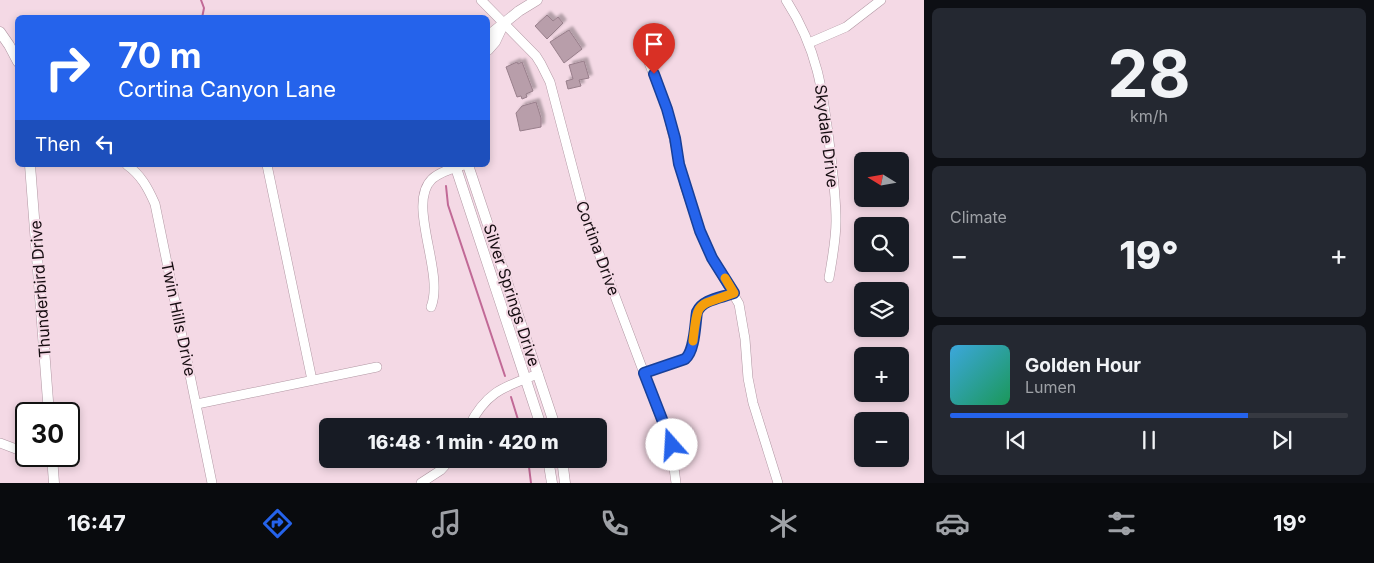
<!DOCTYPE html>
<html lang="en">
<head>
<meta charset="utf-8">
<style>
	body { margin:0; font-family:Inter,sans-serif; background:#242831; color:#f1f3f6; height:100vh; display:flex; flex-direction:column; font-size:19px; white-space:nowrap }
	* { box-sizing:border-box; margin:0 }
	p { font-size:16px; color:#9ea1a6 }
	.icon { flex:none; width:28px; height:28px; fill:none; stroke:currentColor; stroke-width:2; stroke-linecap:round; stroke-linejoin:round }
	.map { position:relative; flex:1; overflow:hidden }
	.side { display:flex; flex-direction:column; gap:8px; padding:8px; background:#0d0f14; width:450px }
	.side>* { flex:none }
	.hud { position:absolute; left:15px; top:15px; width:475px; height:152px; border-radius:8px; box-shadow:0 2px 8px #0003; background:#2563eb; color:#fff; overflow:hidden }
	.needle { width:32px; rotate:281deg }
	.controls { position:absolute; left:854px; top:152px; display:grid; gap:10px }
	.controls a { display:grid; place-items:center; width:55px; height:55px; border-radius:8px; background:#171b24; box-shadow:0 2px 8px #0003; font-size:25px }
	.speed { position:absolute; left:15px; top:402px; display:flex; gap:10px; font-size:25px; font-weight:700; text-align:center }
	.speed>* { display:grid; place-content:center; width:65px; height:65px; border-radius:50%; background:#171b24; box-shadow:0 2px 8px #0003; line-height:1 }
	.speed .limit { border:2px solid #111; border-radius:8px; background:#fff; color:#111 }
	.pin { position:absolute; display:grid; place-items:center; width:42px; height:42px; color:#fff; margin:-51px -21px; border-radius:50% 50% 50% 0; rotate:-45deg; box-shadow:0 0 5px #0007 }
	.pin .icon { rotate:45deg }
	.me { position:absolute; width:55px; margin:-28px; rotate:341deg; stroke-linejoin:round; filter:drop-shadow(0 0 4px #0008) }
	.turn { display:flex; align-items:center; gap:18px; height:105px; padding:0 20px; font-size:22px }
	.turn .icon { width:65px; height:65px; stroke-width:2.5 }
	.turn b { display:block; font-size:35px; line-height:42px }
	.then { display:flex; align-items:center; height:48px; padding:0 20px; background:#0003; gap:10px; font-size:19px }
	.big { font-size:38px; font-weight:800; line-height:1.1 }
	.side .tile { flex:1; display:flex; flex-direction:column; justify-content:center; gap:8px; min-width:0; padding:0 18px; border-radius:8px; background:#242831 }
	.side .dial { align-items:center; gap:0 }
	.dial b { font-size:65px; line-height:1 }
	.song { display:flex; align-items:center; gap:15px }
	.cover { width:60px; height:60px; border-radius:8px; background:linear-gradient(135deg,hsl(200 70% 55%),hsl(150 70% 35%)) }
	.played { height:5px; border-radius:2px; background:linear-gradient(90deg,#2563eb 75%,#363941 75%) }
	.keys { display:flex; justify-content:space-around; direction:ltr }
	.heat { display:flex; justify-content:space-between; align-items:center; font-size:28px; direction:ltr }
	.trip { position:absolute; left:319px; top:418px; width:288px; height:50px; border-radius:8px; background:#171b24; box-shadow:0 2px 8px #0003; font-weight:800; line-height:50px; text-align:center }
	.tab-bar { display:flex; height:80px; justify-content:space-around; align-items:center; background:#090b0e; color:#9ea1a6 }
	.tab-bar .icon { width:35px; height:35px }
	.tab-bar .selected { color:#2563eb }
	.tab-bar b { font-size:22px; color:#f1f3f6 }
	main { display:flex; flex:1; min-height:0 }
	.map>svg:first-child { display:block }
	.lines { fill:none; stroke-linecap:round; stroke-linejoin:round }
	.stream { stroke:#c16996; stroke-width:2 }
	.building { fill:#b89eaa; stroke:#987f8b; filter:url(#shadow) }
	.minor-casing { stroke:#b197a3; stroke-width:10 }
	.tertiary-casing { stroke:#b197a3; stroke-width:11 }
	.minor { stroke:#fff; stroke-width:9 }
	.tertiary { stroke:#fff; stroke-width:10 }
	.route-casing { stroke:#184099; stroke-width:12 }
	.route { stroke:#2563eb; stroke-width:9 }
	.slow { stroke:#f59e0b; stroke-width:9 }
	.labels { text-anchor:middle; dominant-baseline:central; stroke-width:4; stroke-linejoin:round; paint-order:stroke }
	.street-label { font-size:16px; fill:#160d11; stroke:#f4d9e5 }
</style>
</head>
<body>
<main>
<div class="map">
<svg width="924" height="483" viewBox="0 0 924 483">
	<defs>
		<filter id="shadow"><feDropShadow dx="3.5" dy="-3.5" stdDeviation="1" flood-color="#0004"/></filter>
	</defs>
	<rect width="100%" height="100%" fill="#f4d9e5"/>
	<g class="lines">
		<!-- stream -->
		<g class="stream">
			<polyline points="201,0 204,8 202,18"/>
			<polyline points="446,186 448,205 505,376"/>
			<polyline points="511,397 520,426"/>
			<polyline points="528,459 531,483"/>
		</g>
	</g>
	<!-- building -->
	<g class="building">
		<polygon points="547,15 553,21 558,17 563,23 547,39 535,26"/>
		<polygon points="569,30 582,49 564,63 550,42"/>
		<polygon points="584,61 589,78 579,80 581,86 568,89 566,81 573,79 569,65"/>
		<polygon points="517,62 518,64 522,62 533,91 526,94 527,97 522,99 521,96 517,97 506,67"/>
		<polygon points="536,102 541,118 541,127 520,131 516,113 522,106"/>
	</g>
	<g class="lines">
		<defs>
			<g id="minor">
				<polyline points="481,0 536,56 541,64 550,82 586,219 671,445 676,483"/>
				<path d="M786,0C818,49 823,92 830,149C833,173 836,197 836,221C836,240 832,260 829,278"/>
				<polyline points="644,43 648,60 667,109 685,186 700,231 712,258 739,304 745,339 748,378 753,403 778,483"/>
				<polyline points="809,43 846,27 881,0"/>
				<path d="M127,165C141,175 148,188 155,204L212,483"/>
				<polyline points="267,165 312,380"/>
				<path d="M431,307C445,272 406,204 432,179C441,171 454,168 464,165"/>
				<path d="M644,373L685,359C695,351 695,324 697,312C703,299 721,297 734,293"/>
				<polyline points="197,404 377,367"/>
				<path d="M469,426C487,391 504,387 538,374"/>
				<polyline points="0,443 16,449 26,450"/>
				<polyline points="421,483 441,470 451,459"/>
			</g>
			<g id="tertiary">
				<polyline points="0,32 9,45 18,62"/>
				<polyline points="488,36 519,11 537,0"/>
				<polyline points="488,50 495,42 503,25"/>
				<polyline points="30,165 49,414"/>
				<polyline points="455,165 541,426"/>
				<polyline points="468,165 555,426"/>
				<polyline points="52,456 54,483"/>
				<polyline points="548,459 552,483"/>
				<polyline points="562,459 565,483"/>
			</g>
		</defs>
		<!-- minor casing -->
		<use href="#minor" class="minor-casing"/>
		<!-- tertiary casing -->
		<use href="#tertiary" class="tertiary-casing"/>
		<!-- minor -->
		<use href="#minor" class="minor"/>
		<!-- tertiary -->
		<use href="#tertiary" class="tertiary"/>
	</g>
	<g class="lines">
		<defs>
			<path id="route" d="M654,74L667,109L675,138L679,164L700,231L712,258L734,293C721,298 703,299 697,312C695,324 695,351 685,359L644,373L672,445"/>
		</defs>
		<!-- route casing -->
		<use href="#route" class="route-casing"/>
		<!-- route -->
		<use href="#route" class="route"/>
		<!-- slow -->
		<path class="slow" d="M693,341C698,299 696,307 734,293L725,278"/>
	</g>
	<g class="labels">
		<!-- street labels -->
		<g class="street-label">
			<text transform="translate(827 136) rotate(83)">Skydale Drive</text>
			<text transform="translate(598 248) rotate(70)">Cortina Drive</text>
			<text transform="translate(40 289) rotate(-94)">Thunderbird Drive</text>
			<text transform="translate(512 295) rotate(72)">Silver Springs Drive</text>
			<text transform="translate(179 319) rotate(78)">Twin Hills Drive</text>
		</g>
	</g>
</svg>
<div class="controls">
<a><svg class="needle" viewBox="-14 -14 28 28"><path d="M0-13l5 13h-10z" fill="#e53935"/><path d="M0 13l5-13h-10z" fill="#9ea1a6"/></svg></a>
<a><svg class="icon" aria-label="search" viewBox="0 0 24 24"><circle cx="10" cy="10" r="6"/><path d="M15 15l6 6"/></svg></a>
<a><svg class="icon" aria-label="layers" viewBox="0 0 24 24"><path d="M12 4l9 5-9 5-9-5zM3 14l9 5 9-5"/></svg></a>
<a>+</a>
<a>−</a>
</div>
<div class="speed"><div class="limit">30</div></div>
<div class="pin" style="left:654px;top:74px;background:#d93025"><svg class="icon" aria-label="arrive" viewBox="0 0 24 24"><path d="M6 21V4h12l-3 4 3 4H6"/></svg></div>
<svg class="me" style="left:672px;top:445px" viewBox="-20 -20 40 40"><circle r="19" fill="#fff"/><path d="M0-13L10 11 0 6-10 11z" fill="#2563eb"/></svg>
<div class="trip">16:48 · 1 min · 420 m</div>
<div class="hud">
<div class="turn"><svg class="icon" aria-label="right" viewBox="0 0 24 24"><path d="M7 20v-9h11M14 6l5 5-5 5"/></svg><div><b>70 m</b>Cortina Canyon Lane</div></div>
<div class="then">Then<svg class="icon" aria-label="left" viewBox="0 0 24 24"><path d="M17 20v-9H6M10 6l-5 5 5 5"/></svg></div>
</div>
</div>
<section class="side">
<div class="tile dial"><b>28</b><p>km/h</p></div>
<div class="tile"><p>Climate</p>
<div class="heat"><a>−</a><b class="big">19°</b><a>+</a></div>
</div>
<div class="tile">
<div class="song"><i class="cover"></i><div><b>Golden Hour</b><p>Lumen</p></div></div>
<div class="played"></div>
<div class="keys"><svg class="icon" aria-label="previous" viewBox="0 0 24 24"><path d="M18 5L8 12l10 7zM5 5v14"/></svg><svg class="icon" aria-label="pause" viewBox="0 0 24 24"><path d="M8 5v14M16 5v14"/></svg><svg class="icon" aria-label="next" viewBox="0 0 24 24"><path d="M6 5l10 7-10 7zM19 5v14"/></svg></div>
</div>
</section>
</main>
<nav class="tab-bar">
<b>16:47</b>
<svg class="icon selected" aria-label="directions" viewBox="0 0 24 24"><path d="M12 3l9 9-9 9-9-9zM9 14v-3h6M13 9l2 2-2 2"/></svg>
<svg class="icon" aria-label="music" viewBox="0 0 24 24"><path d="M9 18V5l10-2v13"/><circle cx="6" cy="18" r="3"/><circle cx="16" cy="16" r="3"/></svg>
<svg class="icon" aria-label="phone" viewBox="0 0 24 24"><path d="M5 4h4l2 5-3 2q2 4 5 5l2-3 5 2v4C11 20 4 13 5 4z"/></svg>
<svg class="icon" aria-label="climate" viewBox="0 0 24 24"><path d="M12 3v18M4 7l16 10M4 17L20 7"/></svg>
<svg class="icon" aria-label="car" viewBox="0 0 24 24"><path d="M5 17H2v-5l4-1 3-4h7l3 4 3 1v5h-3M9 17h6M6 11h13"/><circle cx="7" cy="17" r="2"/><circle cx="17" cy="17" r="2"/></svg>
<svg class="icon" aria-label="filters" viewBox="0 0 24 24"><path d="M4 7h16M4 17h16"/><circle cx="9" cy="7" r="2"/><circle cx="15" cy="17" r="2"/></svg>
<b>19°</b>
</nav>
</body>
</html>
